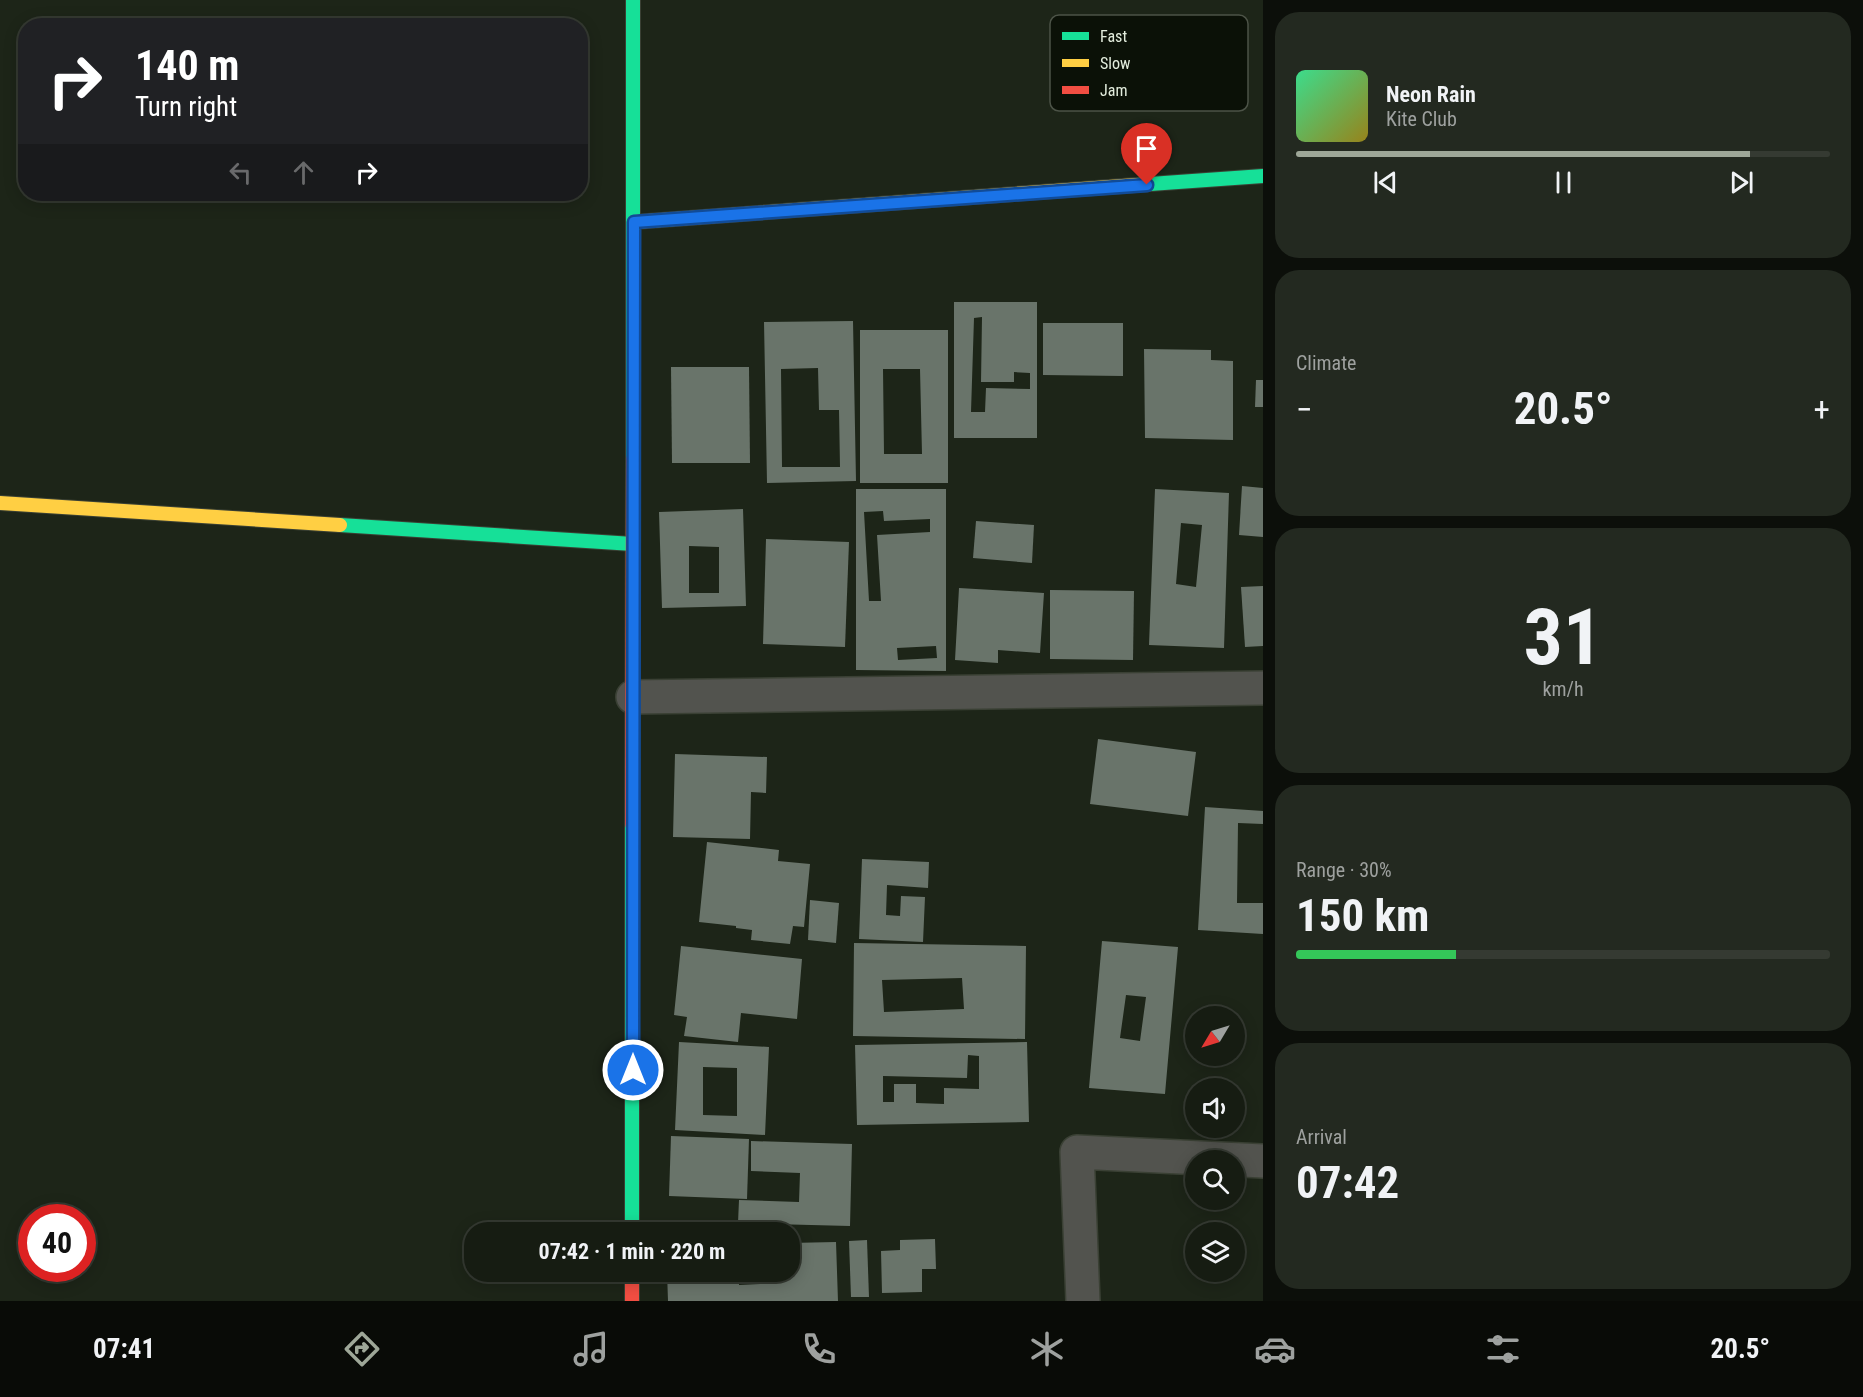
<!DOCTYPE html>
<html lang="en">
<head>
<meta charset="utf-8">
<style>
	body { margin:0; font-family:"Roboto Condensed",sans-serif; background:#232920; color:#f1f3f6; height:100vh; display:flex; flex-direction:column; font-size:22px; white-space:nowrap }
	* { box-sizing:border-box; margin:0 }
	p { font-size:20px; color:#9ea19f }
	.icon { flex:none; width:33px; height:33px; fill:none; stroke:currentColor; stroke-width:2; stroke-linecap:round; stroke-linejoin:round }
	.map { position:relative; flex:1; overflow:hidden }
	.drawer { display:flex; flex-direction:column; gap:12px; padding:12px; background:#0c0f0a; width:600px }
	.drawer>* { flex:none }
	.top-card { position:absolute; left:18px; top:18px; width:570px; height:183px; border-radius:24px; box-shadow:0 3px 15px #0003,0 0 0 2px #353a32; background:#202124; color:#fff; overflow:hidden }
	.needle { width:39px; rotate:232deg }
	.tools { position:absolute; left:1185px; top:1006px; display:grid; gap:12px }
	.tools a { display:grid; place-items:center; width:60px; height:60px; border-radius:50%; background:#161c12; box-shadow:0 3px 15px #0003,0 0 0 2px #353a32; font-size:30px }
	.speed { position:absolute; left:18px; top:1204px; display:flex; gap:12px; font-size:30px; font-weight:700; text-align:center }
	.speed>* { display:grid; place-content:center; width:78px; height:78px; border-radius:50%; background:#161c12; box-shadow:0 3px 15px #0003,0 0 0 2px #353a32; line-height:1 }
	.speed .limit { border:9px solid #d22; background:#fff; color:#111 }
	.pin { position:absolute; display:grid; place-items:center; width:51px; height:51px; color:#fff; margin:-62px -26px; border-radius:50% 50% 50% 0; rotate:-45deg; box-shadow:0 0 6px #0007 }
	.pin .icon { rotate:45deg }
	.me { position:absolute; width:66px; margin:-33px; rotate:0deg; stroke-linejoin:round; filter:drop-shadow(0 0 4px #0008) }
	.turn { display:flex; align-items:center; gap:21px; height:126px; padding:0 18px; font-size:27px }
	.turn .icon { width:78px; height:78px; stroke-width:2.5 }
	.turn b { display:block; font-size:42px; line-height:51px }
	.lanes { display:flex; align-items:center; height:57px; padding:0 18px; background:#0003; justify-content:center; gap:30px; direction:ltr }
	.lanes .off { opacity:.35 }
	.big { font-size:45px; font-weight:700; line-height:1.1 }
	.drawer .widget { flex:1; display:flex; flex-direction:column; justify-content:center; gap:9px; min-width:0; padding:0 21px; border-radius:24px; background:#232920 }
	.drawer .dial { align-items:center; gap:0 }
	.dial b { font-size:78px; line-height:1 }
	.song { display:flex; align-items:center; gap:18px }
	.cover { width:72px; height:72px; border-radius:9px; background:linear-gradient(135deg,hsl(150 70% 55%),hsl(50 70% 35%)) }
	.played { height:6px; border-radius:3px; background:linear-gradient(90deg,#9ea798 85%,#353a32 85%) }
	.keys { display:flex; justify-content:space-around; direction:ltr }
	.heat { display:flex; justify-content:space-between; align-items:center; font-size:33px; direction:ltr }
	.charge { height:9px; border-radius:4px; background:linear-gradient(90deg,#34c759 30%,#353a32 0) }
	.trip { position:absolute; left:464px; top:1222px; width:336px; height:60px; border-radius:24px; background:#161c12; box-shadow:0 3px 15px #0003,0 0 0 2px #353a32; font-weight:700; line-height:60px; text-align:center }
	.tab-bar { display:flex; height:96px; justify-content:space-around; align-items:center; background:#090b07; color:#9ea19f }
	.tab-bar .icon { width:42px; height:42px }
	.tab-bar .selected { color:#9ea798 }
	.tab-bar b { font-size:27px; color:#f1f3f6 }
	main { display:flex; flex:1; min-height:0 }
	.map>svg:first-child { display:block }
	.building { fill:#69746a; fill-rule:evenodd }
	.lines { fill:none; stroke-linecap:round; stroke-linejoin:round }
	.street-casing { stroke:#3a4034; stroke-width:36 }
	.fast-casing { stroke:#3a4034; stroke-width:16 }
	.slow-casing { stroke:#3a4034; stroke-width:16 }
	.jam-casing { stroke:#3a4034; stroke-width:16 }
	.street { stroke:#52534e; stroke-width:33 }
	.fast { stroke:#16e098; stroke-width:14 }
	.slow { stroke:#ffcf43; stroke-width:14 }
	.jam { stroke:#f24e42; stroke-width:14 }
	.route-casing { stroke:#114b97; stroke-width:15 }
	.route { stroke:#1a73e8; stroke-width:10 }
	.key { fill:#0b1107; stroke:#4c5347; stroke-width:1.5 }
	.key-label { font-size:16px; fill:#e3eddd }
</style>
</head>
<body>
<main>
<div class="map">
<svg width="1263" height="1301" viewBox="0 0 1263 1301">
	<rect width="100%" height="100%" fill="#1d2518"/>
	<!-- building -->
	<g class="building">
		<path d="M954,302H1037V438H954ZM982,317L981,382H1014V372L1030,373V389L986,388L985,412H971L974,318Z"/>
		<path d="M853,321L856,481L767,483L764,322ZM818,368L819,410H839L840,467H782L781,369Z"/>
		<polygon points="1043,323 1123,323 1123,376 1043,375"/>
		<path d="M860,330H948V483H860ZM883,369H920L922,454H884Z"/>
		<polygon points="1144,349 1211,350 1211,360 1233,361 1233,440 1145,438"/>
		<polygon points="671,367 749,367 750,463 672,463"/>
		<polygon points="1256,380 1263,380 1263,407 1255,407"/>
		<polygon points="1242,486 1263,488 1263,537 1239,535"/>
		<path d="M856,489H946V671L856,670ZM883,511L884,521L930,519V532L877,535L881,601H869L864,512ZM936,646L937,658L898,660L897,648Z"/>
		<path d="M1155,489L1229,493L1224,648L1149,645ZM1181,523L1202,525L1196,587L1176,584Z"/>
		<path d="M743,509L746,606L662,608L659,512ZM689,546L719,547V593H689Z"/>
		<polygon points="976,521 1034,525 1032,563 973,558"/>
		<polygon points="766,539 849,542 845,647 763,644"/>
		<polygon points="1263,586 1263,646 1245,647 1241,587"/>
		<polygon points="959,588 1044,593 1040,653 998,650 998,663 955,660"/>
		<polygon points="1050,590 1134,591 1133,660 1050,659"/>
		<polygon points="1098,739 1196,752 1188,816 1090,804"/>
		<polygon points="675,754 767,757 766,793 751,792 750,839 673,837"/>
		<polygon points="1205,807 1263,811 1263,824 1238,823 1237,903 1263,903 1263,934 1198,930"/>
		<polygon points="707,842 779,850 778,861 810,864 804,927 793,926 790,944 751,940 752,930 736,928 736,926 699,922"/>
		<polygon points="862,859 929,862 928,888 887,885 886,915 900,916 901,896 925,897 923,942 859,939"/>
		<polygon points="810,900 839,903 836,943 808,940"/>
		<path d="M1102,941L1178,947L1165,1094L1089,1088ZM1126,995L1146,997L1140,1041L1120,1038Z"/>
		<path d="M854,943L1026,946L1025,1039L853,1036ZM962,978L964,1009L884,1012L882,980Z"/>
		<polygon points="681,946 802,959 797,1019 741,1013 738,1042 684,1036 687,1017 674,1015"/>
		<path d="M679,1042L769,1047L765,1135L675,1130ZM703,1067L737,1068V1116L703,1115Z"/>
		<path d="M1027,1042L1029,1122L857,1125L855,1045ZM968,1055L979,1056V1089L944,1088V1104L916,1103V1084H894V1102H883V1076L967,1078Z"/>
		<polygon points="671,1136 749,1139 747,1199 669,1196"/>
		<polygon points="751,1141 852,1144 850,1226 738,1223 739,1200 799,1202 800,1173 751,1171"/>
		<polygon points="935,1239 936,1269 922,1269 922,1292 882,1293 881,1251 900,1250 900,1240"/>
		<polygon points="867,1240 869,1297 851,1297 849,1241"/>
		<polygon points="836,1242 838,1301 668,1301 667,1272 739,1272 739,1285 760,1284 760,1272 789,1272 789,1243"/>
	</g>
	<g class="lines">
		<defs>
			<g id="street">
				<polyline points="633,697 1263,688"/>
				<polyline points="1083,1301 1077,1152 1263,1161"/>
			</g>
			<g id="fast">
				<polyline points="1136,185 1263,176"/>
				<polyline points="633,459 633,0"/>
				<polyline points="340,525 633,544"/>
				<polyline points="632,1233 632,824"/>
			</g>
			<g id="slow">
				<polyline points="634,222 1136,185"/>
				<polyline points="0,503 340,525"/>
			</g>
			<g id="jam">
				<polyline points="632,824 633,459"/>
				<polyline points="632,1272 632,1301"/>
			</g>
		</defs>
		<!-- street casing -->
		<use href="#street" class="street-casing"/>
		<!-- fast casing -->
		<use href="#fast" class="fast-casing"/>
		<!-- slow casing -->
		<use href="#slow" class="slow-casing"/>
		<!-- jam casing -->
		<use href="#jam" class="jam-casing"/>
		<!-- street -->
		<use href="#street" class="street"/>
		<!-- fast -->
		<use href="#fast" class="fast"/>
		<!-- slow -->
		<use href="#slow" class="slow"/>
		<!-- jam -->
		<use href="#jam" class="jam"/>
	</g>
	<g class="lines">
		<defs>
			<polyline id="route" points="633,1070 634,222 1147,185"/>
		</defs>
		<!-- route casing -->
		<use href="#route" class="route-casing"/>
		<!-- route -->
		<use href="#route" class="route"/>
	</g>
	<!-- legend -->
	<rect x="1050" y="15" width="198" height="96" rx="9" class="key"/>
	<rect x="1062" y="32" width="27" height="8" fill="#16e098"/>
	<rect x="1062" y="59" width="27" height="8" fill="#ffcf43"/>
	<rect x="1062" y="86" width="27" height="8" fill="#f24e42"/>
	<g class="key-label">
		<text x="1100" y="42">Fast</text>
		<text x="1100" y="69">Slow</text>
		<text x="1100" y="96">Jam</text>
	</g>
</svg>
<div class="tools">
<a><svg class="needle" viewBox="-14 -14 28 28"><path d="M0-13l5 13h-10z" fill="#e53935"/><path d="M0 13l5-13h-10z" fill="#9ea19f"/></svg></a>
<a><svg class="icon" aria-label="sound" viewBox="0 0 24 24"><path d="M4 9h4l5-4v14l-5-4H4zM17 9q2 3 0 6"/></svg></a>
<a><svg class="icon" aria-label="search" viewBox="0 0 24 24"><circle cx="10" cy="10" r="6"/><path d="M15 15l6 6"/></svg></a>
<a><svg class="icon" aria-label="layers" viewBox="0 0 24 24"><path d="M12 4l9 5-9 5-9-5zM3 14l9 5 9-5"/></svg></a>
</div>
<div class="speed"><div class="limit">40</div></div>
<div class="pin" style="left:1147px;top:185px;background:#d93025"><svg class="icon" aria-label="arrive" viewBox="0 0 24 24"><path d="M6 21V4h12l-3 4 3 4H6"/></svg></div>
<svg class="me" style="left:633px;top:1070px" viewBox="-20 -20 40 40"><circle r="17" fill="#1a73e8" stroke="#fff" stroke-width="3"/><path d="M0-11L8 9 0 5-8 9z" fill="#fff"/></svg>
<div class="trip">07:42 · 1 min · 220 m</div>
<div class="top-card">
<div class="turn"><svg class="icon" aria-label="right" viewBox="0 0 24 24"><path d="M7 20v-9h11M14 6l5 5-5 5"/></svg><div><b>140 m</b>Turn right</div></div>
<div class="lanes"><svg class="icon off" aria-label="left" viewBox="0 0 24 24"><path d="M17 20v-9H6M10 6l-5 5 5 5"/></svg><svg class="icon off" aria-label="ahead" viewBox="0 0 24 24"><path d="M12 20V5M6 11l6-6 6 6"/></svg><svg class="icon" aria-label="right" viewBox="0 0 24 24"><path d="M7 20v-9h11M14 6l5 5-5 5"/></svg></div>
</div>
</div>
<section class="drawer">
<div class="widget">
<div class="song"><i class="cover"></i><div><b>Neon Rain</b><p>Kite Club</p></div></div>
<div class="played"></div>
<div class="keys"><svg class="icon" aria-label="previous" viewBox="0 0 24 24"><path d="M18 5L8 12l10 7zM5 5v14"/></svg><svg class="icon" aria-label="pause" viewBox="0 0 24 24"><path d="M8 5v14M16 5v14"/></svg><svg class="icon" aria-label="next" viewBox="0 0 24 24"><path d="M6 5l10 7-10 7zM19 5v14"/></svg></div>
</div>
<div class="widget"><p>Climate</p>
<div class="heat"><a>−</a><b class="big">20.5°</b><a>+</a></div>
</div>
<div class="widget dial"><b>31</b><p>km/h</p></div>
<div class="widget"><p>Range · 30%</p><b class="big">150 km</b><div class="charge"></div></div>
<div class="widget"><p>Arrival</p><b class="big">07:42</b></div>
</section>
</main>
<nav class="tab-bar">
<b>07:41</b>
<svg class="icon selected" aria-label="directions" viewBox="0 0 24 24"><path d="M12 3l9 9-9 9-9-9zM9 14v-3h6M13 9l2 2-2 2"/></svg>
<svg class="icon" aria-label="music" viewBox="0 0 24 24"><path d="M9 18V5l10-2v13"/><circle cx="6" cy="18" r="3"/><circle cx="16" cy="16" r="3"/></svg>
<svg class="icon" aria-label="phone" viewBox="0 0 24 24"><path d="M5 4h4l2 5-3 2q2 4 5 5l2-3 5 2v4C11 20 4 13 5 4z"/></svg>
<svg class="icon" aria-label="climate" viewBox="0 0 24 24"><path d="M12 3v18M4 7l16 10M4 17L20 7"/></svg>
<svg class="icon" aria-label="car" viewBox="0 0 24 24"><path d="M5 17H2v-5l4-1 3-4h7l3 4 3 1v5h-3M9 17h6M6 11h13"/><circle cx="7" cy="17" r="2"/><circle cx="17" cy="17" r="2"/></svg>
<svg class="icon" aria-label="filters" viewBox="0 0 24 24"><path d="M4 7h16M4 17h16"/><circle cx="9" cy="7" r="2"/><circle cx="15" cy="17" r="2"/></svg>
<b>20.5°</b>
</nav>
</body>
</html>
